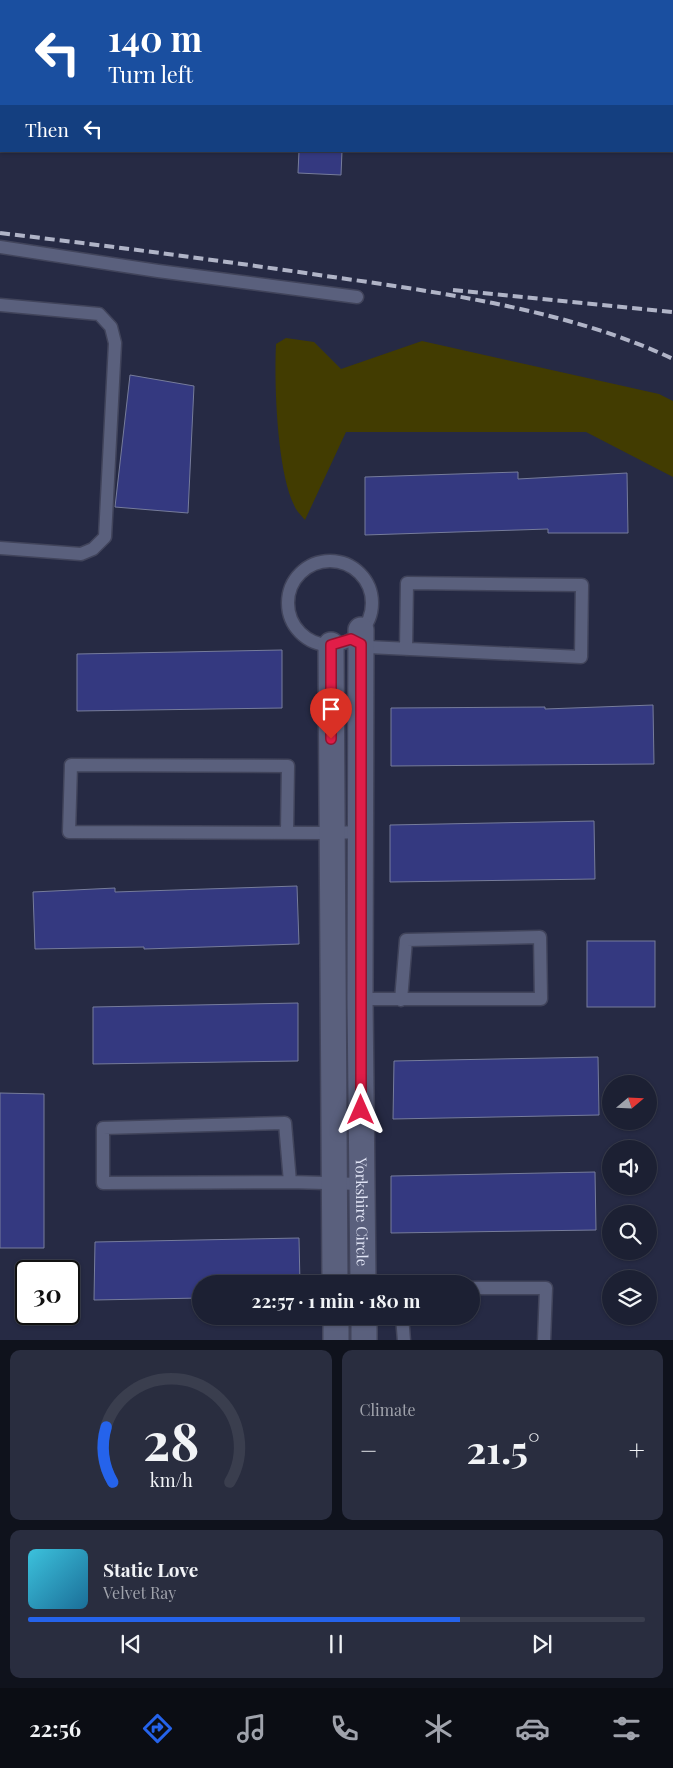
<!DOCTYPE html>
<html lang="en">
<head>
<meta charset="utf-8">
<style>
	body { margin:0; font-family:"Playfair Display",serif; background:#292d3f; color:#f1f3f6; height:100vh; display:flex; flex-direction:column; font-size:19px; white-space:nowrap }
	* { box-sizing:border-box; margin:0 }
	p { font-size:16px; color:#a0a3ac }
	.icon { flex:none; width:28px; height:28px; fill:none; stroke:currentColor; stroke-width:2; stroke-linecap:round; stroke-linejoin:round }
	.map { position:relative; height:1340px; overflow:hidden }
	.panel { display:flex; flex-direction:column; gap:10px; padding:10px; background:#0f121c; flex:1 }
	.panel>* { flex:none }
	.top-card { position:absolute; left:0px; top:0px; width:674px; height:152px; box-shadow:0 1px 4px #0004,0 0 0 1px #3a3e4e; background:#1a4fa0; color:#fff; overflow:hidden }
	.needle { width:32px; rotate:71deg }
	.controls { position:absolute; left:602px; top:1075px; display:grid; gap:10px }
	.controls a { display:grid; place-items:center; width:55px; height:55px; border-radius:50%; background:#1c2033; box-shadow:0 1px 4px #0004,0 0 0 1px #3a3e4e; font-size:25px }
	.speed { position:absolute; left:15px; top:1260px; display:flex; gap:10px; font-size:25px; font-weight:700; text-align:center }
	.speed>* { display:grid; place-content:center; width:65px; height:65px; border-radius:50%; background:#1c2033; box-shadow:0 1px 4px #0004,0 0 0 1px #3a3e4e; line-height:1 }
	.speed .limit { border:2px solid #111; border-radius:8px; background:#fff; color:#111 }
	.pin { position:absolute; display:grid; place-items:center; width:42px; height:42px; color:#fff; margin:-51px -21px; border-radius:50% 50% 50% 0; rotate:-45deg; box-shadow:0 0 5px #0007 }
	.pin .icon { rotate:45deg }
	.me { position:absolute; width:55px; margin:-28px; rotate:0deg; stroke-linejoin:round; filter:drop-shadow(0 0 4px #0008) }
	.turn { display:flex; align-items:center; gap:18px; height:105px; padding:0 25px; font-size:22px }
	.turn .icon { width:65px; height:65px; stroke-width:2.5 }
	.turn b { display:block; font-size:35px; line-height:42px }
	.then { display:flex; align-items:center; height:48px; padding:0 25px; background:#0003; gap:10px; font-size:19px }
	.big { font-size:38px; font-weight:700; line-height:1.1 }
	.panel .widget { flex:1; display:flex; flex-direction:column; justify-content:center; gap:8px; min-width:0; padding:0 18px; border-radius:10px; background:#292d3f }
	.panel .dial { align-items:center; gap:0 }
	.dial svg { height:130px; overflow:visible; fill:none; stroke:#3a3e4e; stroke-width:7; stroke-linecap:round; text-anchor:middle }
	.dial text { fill:#f1f3f6; stroke:none }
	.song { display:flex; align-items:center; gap:15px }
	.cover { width:60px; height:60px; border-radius:8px; background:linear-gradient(135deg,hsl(190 70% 55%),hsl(200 70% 35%)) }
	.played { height:5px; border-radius:2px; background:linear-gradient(90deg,#2563eb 70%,#3a3e4e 70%) }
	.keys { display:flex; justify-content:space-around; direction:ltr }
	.heat { display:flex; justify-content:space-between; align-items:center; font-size:28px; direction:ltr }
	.panel .tiles { flex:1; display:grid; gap:10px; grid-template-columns:1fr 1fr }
	.widget:last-child { grid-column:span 2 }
	.trip { position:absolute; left:192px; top:1275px; width:288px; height:50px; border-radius:25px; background:#1c2033; box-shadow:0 1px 4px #0004,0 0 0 1px #3a3e4e; font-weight:700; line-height:50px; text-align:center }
	.tab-bar { display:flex; height:80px; justify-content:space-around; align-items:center; background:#0b0d14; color:#a0a3ac }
	.tab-bar .icon { width:35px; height:35px }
	.tab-bar .selected { color:#2563eb }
	.tab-bar b { font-size:22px; color:#f1f3f6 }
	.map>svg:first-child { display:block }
	.green { fill:#423c01 }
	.building { fill:#343980; stroke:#767c9b }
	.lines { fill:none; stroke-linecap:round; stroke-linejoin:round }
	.service-casing { stroke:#41445b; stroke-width:15 }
	.minor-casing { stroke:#41445b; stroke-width:28 }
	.service { stroke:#5a607d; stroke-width:12 }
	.minor { stroke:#5a607d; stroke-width:25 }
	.rail { stroke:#b0b4c7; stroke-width:4; stroke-dasharray:10 5; stroke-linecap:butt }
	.route-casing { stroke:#92132f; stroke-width:12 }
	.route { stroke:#e11d48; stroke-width:9 }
	.labels { text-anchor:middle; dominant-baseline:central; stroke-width:5; stroke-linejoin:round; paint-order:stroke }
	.street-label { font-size:15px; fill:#e0e4f5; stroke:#1c2039 }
</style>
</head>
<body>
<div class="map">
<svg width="673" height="1341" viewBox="0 0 673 1341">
	<rect width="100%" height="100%" fill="#262a44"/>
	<!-- green -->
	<path class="green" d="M286,338L314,342L341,369L422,341L659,394L673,401V477L586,432H346L305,520C302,516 296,511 294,505C277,470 274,384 276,344Z"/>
	<!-- building -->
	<g class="building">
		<polygon points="299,151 342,151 341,175 298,173"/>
		<polygon points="130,375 194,386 188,513 115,507"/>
		<polygon points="518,472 518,479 627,473 628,533 548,533 548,529 365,535 365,477"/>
		<polygon points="282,650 282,708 77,711 77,654"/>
		<polygon points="653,705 654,764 391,766 391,708 545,707 545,709"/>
		<polygon points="594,821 595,879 390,882 390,825"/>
		<polygon points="297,886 299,944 144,949 144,947 35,949 33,892 115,888 115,892"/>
		<rect x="587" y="941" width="68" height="66"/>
		<polygon points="298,1003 298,1061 93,1064 93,1007"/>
		<polygon points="598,1057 599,1115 393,1119 394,1061"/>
		<polygon points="0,1093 44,1094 44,1248 0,1248"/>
		<polygon points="595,1172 596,1230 391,1233 391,1176"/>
		<polygon points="299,1238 300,1284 201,1284 201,1298 94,1300 95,1242"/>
	</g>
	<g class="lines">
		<defs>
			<g id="service">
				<polyline points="119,1 119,0"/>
				<polyline points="175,1 176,0"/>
				<polyline points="342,1 342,0"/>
				<polyline points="0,247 158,271 357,297"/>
				<polyline points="0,305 99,314 111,327 115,343 105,537 93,549 81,554 0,548"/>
				<circle cx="330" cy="603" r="42"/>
				<polyline points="358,642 368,647 581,657 582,585 407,583 406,649"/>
				<polyline points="287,832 288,766 71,765 69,832 331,833 361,832"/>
				<polyline points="355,999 541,999 540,937 406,940 401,1000"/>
				<polyline points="290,1182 285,1123 103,1128 103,1183 290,1182 361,1184"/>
				<polyline points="471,1288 546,1288 544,1341"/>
				<polyline points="402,1316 404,1341"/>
			</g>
			<g id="minor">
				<polyline points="363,1 363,0"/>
				<polyline points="648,1 648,0"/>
				<polyline points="0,69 1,69"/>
				<polyline points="672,120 673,120"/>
				<path id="s1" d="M361,630L360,999L363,1284"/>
				<polyline points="331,645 335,1284"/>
				<polyline points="336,1316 336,1341"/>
				<polyline points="364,1316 364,1341"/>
			</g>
		</defs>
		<!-- service casing -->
		<use href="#service" class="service-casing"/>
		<!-- minor casing -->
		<use href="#minor" class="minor-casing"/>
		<!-- service -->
		<use href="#service" class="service"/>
		<!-- minor -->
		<use href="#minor" class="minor"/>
		<!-- rail -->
		<g class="rail">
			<path d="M0,233C109,246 217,260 326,276C438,292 570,310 673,359"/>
			<polyline points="453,290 673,312"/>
		</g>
	</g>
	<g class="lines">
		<defs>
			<polyline id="route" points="331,739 331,645 351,639 361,644 361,1110"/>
		</defs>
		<!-- route casing -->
		<use href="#route" class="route-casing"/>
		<!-- route -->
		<use href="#route" class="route"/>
	</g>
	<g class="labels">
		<!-- street labels -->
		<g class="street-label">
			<text stroke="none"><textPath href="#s1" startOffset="582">Yorkshire Circle</textPath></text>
		</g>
	</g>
</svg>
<div class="controls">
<a><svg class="needle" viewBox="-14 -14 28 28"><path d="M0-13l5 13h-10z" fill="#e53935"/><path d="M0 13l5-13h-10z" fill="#a0a3ac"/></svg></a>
<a><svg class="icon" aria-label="sound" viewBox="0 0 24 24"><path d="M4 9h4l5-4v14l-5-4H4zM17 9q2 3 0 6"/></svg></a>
<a><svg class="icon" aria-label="search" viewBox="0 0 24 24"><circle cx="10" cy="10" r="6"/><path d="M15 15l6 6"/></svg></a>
<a><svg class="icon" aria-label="layers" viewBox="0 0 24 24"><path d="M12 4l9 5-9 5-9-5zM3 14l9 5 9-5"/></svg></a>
</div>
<div class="speed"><div class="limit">30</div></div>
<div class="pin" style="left:331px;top:739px;background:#d93025"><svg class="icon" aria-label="arrive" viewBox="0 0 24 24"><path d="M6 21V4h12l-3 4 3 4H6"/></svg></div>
<svg class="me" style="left:361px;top:1110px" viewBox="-20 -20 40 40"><path d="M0-17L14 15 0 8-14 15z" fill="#e11d48" stroke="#fff" stroke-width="4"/></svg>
<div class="trip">22:57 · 1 min · 180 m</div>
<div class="top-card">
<div class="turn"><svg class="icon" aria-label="left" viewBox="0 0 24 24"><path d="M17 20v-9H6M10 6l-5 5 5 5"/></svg><div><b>140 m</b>Turn left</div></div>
<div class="then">Then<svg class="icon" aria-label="left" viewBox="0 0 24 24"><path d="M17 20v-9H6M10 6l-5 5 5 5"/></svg></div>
</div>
</div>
<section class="panel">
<div class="tiles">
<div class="widget dial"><svg viewBox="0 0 100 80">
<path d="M14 69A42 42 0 1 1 86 69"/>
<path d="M14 69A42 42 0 0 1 10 35" stroke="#2563eb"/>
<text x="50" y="56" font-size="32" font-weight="700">28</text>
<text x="50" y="72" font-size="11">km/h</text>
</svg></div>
<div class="widget"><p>Climate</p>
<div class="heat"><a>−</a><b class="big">21.5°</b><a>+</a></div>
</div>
<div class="widget">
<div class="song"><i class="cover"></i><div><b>Static Love</b><p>Velvet Ray</p></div></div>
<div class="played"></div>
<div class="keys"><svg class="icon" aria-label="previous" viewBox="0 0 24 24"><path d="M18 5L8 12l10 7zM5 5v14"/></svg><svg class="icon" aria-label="pause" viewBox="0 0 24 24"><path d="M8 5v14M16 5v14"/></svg><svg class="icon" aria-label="next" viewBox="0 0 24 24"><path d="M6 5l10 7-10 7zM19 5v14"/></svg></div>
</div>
</div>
</section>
<nav class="tab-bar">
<b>22:56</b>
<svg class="icon selected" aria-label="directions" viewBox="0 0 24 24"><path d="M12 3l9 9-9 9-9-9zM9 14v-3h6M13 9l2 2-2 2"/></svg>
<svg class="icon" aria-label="music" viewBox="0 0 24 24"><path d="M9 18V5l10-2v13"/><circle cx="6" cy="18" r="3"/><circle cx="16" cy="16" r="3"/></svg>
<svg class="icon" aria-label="phone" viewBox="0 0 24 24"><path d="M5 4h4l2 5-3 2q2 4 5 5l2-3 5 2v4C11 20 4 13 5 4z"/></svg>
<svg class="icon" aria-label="climate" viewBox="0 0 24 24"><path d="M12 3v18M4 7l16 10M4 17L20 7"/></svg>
<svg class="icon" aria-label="car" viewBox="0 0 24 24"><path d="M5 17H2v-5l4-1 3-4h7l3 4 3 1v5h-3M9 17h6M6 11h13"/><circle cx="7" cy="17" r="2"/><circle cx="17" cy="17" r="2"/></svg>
<svg class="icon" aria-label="filters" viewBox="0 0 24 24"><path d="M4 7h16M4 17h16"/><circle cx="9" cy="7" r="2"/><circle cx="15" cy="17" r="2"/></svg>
</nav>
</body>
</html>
